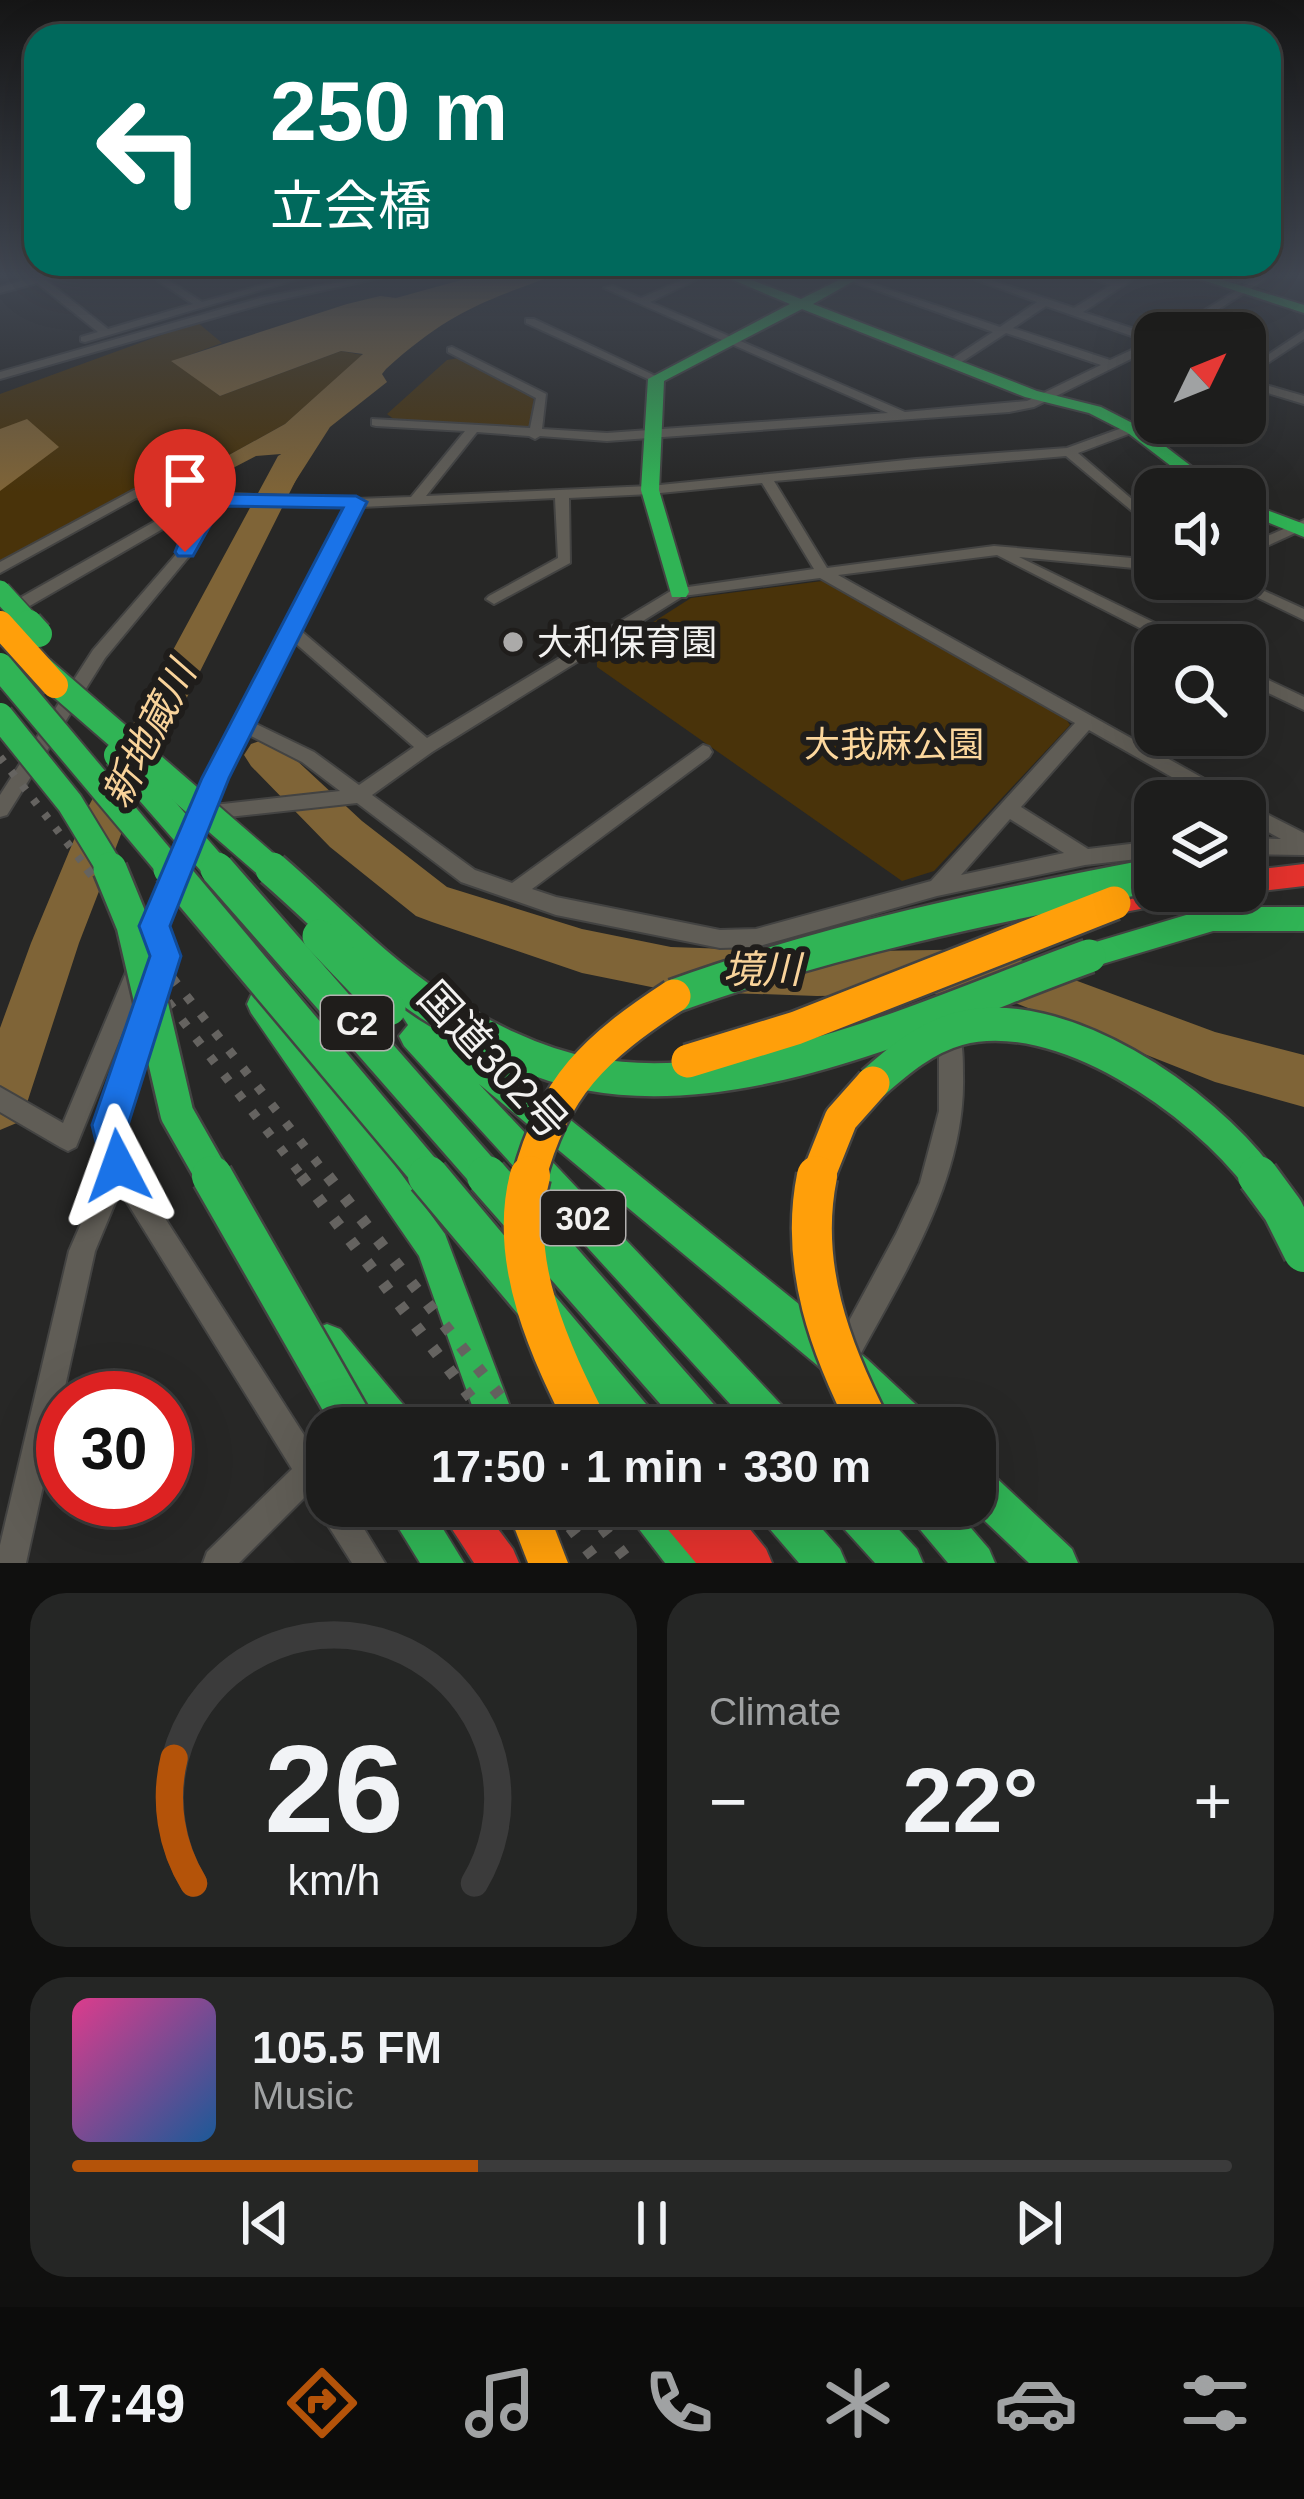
<!DOCTYPE html>
<html lang="en">
<head>
<meta charset="utf-8">
<style>
	body { margin:0; font-family:Arial,"Noto Sans JP",sans-serif; background:#252625; color:#f1f3f6; height:100vh; display:flex; flex-direction:column; font-size:45px; white-space:nowrap }
	* { box-sizing:border-box; margin:0 }
	p { font-size:39px; color:#a0a2a3 }
	.icon { flex:none; width:66px; height:66px; fill:none; stroke:currentColor; stroke-width:2; stroke-linecap:round; stroke-linejoin:round }
	.map { position:relative; height:1563px; overflow:hidden }
	.drawer { display:flex; flex-direction:column; gap:30px; padding:30px; background:#10100f; flex:1 }
	.drawer>* { flex:none }
	.banner { position:absolute; left:24px; top:24px; width:1257px; height:252px; border-radius:36px; box-shadow:0 12px 48px #0002,0 0 0 3px #3b3b3b; background:#00695c; color:#fff; overflow:hidden }
	.needle { width:78px; rotate:47deg }
	.fabs { position:absolute; left:1134px; top:312px; display:grid; gap:24px }
	.fabs a { display:grid; place-items:center; width:132px; height:132px; border-radius:24px; background:#1d1d1c; box-shadow:0 12px 48px #0002,0 0 0 3px #3b3b3b; font-size:60px }
	.speed { position:absolute; left:36px; top:1371px; display:flex; gap:24px; font-size:60px; font-weight:700; text-align:center }
	.speed>* { display:grid; place-content:center; width:156px; height:156px; border-radius:50%; background:#1d1d1c; box-shadow:0 12px 48px #0002,0 0 0 3px #3b3b3b; line-height:1 }
	.speed .limit { border:18px solid #d22; background:#fff; color:#111 }
	.pin { position:absolute; display:grid; place-items:center; width:102px; height:102px; color:#fff; margin:-123px -51px; border-radius:50% 50% 50% 0; rotate:-45deg; box-shadow:0 0 12px #0007 }
	.pin .icon { rotate:45deg }
	.me { position:absolute; width:132px; margin:-66px; rotate:356deg; stroke-linejoin:round; filter:drop-shadow(0 0 9px #0008) }
	.turn { display:flex; align-items:center; gap:42px; height:252px; padding:0 48px; font-size:54px }
	.turn .icon { width:156px; height:156px; stroke-width:2.5 }
	.turn b { display:block; font-size:84px; line-height:102px }
	.big { font-size:90px; font-weight:700; line-height:1.1 }
	.drawer .tile { flex:1; display:flex; flex-direction:column; justify-content:center; gap:18px; min-width:0; padding:0 42px; border-radius:36px; background:#252625 }
	.drawer .dial { align-items:center; gap:0 }
	.dial svg { height:312px; overflow:visible; fill:none; stroke:#3b3b3b; stroke-width:7; stroke-linecap:round; text-anchor:middle }
	.dial text { fill:#f1f3f6; stroke:none }
	.song { display:flex; align-items:center; gap:36px }
	.cover { width:144px; height:144px; border-radius:18px; background:linear-gradient(135deg,hsl(330 70% 55%),hsl(210 70% 35%)) }
	.played { height:12px; border-radius:6px; background:linear-gradient(90deg,#b45309 35%,#3b3b3b 35%) }
	.keys { display:flex; justify-content:space-around; direction:ltr }
	.heat { display:flex; justify-content:space-between; align-items:center; font-size:66px; direction:ltr }
	.drawer .tiles { flex:1; display:grid; gap:30px; grid-template-columns:1fr 1fr }
	.tile:last-child { grid-column:span 2 }
	.trip { position:absolute; left:306px; top:1407px; width:690px; height:120px; border-radius:36px; background:#1d1d1c; box-shadow:0 12px 48px #0002,0 0 0 3px #3b3b3b; font-weight:700; line-height:120px; text-align:center }
	.menu { display:flex; height:192px; justify-content:space-around; align-items:center; background:#0c0c0b; color:#a0a2a3 }
	.menu .icon { width:84px; height:84px }
	.menu .current { color:#b45309 }
	.menu b { font-size:54px; color:#f1f3f6 }
	.map>svg:first-child { display:block }
	.green { fill:#49330a }
	.water { fill:#7f6437 }
	.lines { fill:none; stroke-linecap:round; stroke-linejoin:round }
	.river { fill:#7f6437; fill-rule:evenodd }
	.street-casing { stroke:#434342; stroke-width:4 }
	.fast-casing { stroke:#434342; stroke-width:4 }
	.slow-casing { stroke:#434342; stroke-width:4 }
	.jam-casing { stroke:#434342; stroke-width:4 }
	.street { fill:#605d56; fill-rule:evenodd }
	.fast { fill:#30b455; fill-rule:evenodd }
	.slow { fill:#ff9f0a; fill-rule:evenodd }
	.jam { fill:#e5322d; fill-rule:evenodd }
	.rail-far2 { stroke:#656360; stroke-width:8; stroke-dasharray:6 12; stroke-linecap:butt }
	.rail-far1 { stroke:#656360; stroke-width:9; stroke-dasharray:8 15; stroke-linecap:butt }
	.rail { stroke:#656360; stroke-width:12; stroke-dasharray:9 18; stroke-linecap:butt }
	.fast-bridge-far3-casing { stroke:#434342; stroke-width:24; stroke-linecap:butt }
	.fast-bridge-far2-casing { stroke:#434342; stroke-width:30; stroke-linecap:butt }
	.fast-bridge-far1-casing { stroke:#434342; stroke-width:38; stroke-linecap:butt }
	.fast-bridge-casing { stroke:#434342; stroke-width:45; stroke-linecap:butt }
	.slow-bridge-far2-casing { stroke:#434342; stroke-width:30; stroke-linecap:butt }
	.slow-bridge-far1-casing { stroke:#434342; stroke-width:38; stroke-linecap:butt }
	.slow-bridge-casing { stroke:#434342; stroke-width:45; stroke-linecap:butt }
	.fast-bridge-far3 { stroke:#30b455; stroke-width:21 }
	.fast-bridge-far2 { stroke:#30b455; stroke-width:26 }
	.fast-bridge-far1 { stroke:#30b455; stroke-width:33 }
	.fast-bridge { stroke:#30b455; stroke-width:40 }
	.slow-bridge-far2 { stroke:#ff9f0a; stroke-width:26 }
	.slow-bridge-far1 { stroke:#ff9f0a; stroke-width:33 }
	.slow-bridge { stroke:#ff9f0a; stroke-width:40 }
	.route { fill:#1a73e8; stroke:#114b97; stroke-width:3 }
	.poi-dot { fill:#abaaa9; stroke:#1f1d1b; stroke-width:4.5 }
	.labels { text-anchor:middle; dominant-baseline:central; stroke-width:12; stroke-linejoin:round; paint-order:stroke }
	.shield { fill:#1f1d1b; stroke:#b3b1b0; stroke-width:3 }
	.shield-label { font-size:33px; font-weight:bold; fill:#f2f1f0 }
	.poi-label { font-size:36px; fill:#f2f1f0; stroke:#1f1d1b; text-anchor:start }
	.park-label { font-size:36px; fill:#fcd79d; stroke:#1f1d1b }
	.water-label { font-size:39px; font-style:italic; fill:#f9d39a; stroke:#1f1d1b }
	.near-street-label { font-size:42px; fill:#f2f1f0; stroke:#1f1d1b }
</style>
</head>
<body>
<div class="map">
<svg width="1304" height="1563" viewBox="0 0 1304 1563">
	<rect width="100%" height="100%" fill="#272726"/>
	<!-- green -->
	<g class="green">
		<polygon points="197,322 222,343 173,361 220,396 341,351 363,355 285,424 200,471 166,472 0,561 0,394"/>
		<polygon points="459,358 534,397 531,427 395,420 387,414 447,360"/>
		<polygon points="822,581 1066,719 1070,725 934,871 902,881 597,667 597,658 691,598"/>
	</g>
	<!-- water -->
	<g class="water">
		<path d="M483,274H558C481,302 448,313 386,369L382,374L387,382L330,427L284,499H259L283,462L281,454L256,456L210,480L199,477L200,471L285,424L363,354L341,351L220,396L171,361L347,304L380,296L396,298Z"/>
		<polygon points="27,419 59,447 0,491 0,429"/>
	</g>
	<g class="lines">
		<!-- river -->
		<g class="river">
			<polygon points="293,447 308,456 130,811 79,943 27,1103 19,1122 0,1130 0,1028 31,943 86,811 278,456"/>
			<polygon points="265,739 279,744 362,821 447,887 582,929 671,947 817,952 991,949 1215,1032 1304,1055 1304,1107 1215,1082 990,993 817,996 671,991 582,973 432,922 416,916 330,847 251,766 244,755 251,744"/>
		</g>
		<defs>
			<g id="street">
				<polygon points="27,274 60,274 46,280 108,329 193,304 148,274 159,274 202,302 301,274 315,274 85,342 81,341 81,337 98,332 37,283 0,293 0,287 31,278"/>
				<polygon points="380,274 397,274 266,303 0,379 0,372 260,298"/>
				<path d="M696,274H708L650,302L905,412L1027,401L1101,365L1006,333L957,365H949V361L993,332L848,280V276L1000,327L1037,302L960,274H973L1074,308L1111,285L1078,274H1092L1118,281L1130,274H1141L1083,312L1155,336V347L1034,407L1009,412L607,441L540,436L535,439L529,436L477,432L426,496L650,486L916,459L1067,448L1155,416V423H1158L1078,453L1155,519V530L1066,456L774,481L827,568L994,546L1155,560V570L1019,557L1192,641L1194,645H1173L997,555L838,575L1235,796L1238,801H1214L1089,730L1021,807L1088,849L1155,841V857L1085,865L937,896L756,947L720,948L556,915L461,882L357,803L201,820L194,818L192,813L347,507L222,502L206,520L190,555L105,658L7,815L0,817V795L93,650L179,551L200,510L185,516L14,615H4V607L175,510L200,501L136,498L0,573V562L134,490L356,499L411,497L465,431L376,426L372,425V419L530,428L536,398L448,352V348L452,347L546,394L542,429L607,433L888,413L604,288L613,286L641,298ZM1046,306L1149,342L1110,360L1013,328ZM762,483L814,569L674,589L427,738L300,630L361,507L555,498L558,558L489,596L486,599L494,604L570,563L569,498L650,494ZM820,578L1075,723L931,881L756,929L720,930L556,897L532,889L709,757L712,752L709,747L703,745L512,883L475,870L372,795L432,752L683,596ZM294,642L414,747L359,785L314,752L254,723ZM249,735L302,762L340,791L214,805ZM1010,819L1064,853L961,875Z"/>
				<polygon points="1263,274 1274,274 1181,333 1168,333"/>
				<polygon points="526,319 534,319 662,379 652,381 526,323"/>
				<polygon points="1304,331 1304,339 1245,378 1245,370"/>
				<polygon points="1245,379 1304,396 1304,404 1245,386"/>
				<polygon points="1304,520 1304,529 1245,556 1245,546"/>
				<polygon points="1219,579 1238,579 1304,609 1304,620"/>
				<polygon points="1245,669 1304,697 1304,710 1245,682"/>
				<polygon points="1245,803 1304,833 1304,855 1245,854 1245,838 1281,839 1245,819"/>
				<path d="M177,864L184,866L187,872L164,926C176,956 177,965 166,996L158,999L150,996L147,989L153,952L146,955L139,953L136,946L170,866Z"/>
				<polygon points="136,962 143,965 147,972 76,1147 68,1151 60,1147 0,1112 0,1087 63,1123 129,965"/>
				<polygon points="147,1011 155,1014 158,1021 122,1125 129,1162 327,1471 327,1506 350,1506 385,1563 352,1563 308,1494 239,1563 203,1563 207,1552 292,1469 120,1191 95,1251 26,1563 0,1563 0,1545 69,1251 106,1166 98,1125 136,1021 139,1014"/>
				<path d="M950,1026L958,1030C963,1044 963,1060 963,1075C966,1181 901,1278 853,1368L843,1372L833,1368L829,1358L896,1234L920,1183L939,1111V1037L942,1030Z"/>
			</g>
			<g id="fast">
				<polygon points="719,274 736,274 801,299 851,274 866,274 813,304 1037,391 1101,407 1140,427 1221,489 1201,489 1128,433 1089,413 1025,397 802,309 664,381 659,490 689,592 686,597 672,597 641,490 648,379 790,304"/>
				<polygon points="1184,274 1203,274 1304,305 1304,313"/>
				<polygon points="1245,502 1304,524 1304,537 1245,513"/>
				<polygon points="1213,907 1304,907 1304,931 1213,931 1089,968 1079,965 1075,956 1079,947 1089,944"/>
				<polygon points="261,991 271,995 445,1234 518,1428 480,1428 419,1256 251,1013 247,1004 251,995"/>
				<polygon points="413,997 423,1001 867,1359 927,1415 933,1428 887,1428 841,1385 479,1084 791,1415 797,1428 752,1428 404,1046 399,1036 408,1025 399,1011 403,1001"/>
				<polygon points="327,1324 340,1329 412,1415 418,1428 375,1428 314,1355 309,1342 314,1329"/>
				<polygon points="975,1465 989,1471 1072,1549 1078,1563 1029,1563 969,1506 975,1506"/>
				<polygon points="385,1506 429,1506 464,1563 420,1563"/>
				<polygon points="626,1506 671,1506 705,1549 711,1563 665,1563 632,1520"/>
				<polygon points="756,1506 802,1506 840,1549 846,1563 799,1563 762,1520"/>
				<polygon points="830,1506 877,1506 917,1549 923,1563 875,1563 836,1520"/>
				<polygon points="906,1506 952,1506 989,1549 995,1563 948,1563 912,1520"/>
			</g>
			<polygon id="slow" points="506,1506 546,1506 568,1563 528,1563"/>
			<g id="jam">
				<polygon points="1304,864 1304,886 1245,893 1239,891 1245,891 1245,871"/>
				<polygon points="1155,884 1155,891 1190,891 1186,899 1177,902 1114,914 1105,911 1101,903 1105,895"/>
				<polygon points="437,1506 481,1506 513,1549 519,1563 474,1563"/>
				<polygon points="654,1506 731,1506 766,1549 772,1563 696,1563 660,1520"/>
			</g>
		</defs>
		<!-- street casing -->
		<use href="#street" class="street-casing"/>
		<!-- fast casing -->
		<use href="#fast" class="fast-casing"/>
		<!-- slow casing -->
		<use href="#slow" class="slow-casing"/>
		<!-- jam casing -->
		<use href="#jam" class="jam-casing"/>
		<!-- street -->
		<use href="#street" class="street"/>
		<!-- fast -->
		<use href="#fast" class="fast"/>
		<!-- slow -->
		<use href="#slow" class="slow"/>
		<!-- jam -->
		<use href="#jam" class="jam"/>
		<!-- rail-far2 -->
		<polyline class="rail-far2" points="0,757 90,872"/>
		<!-- rail-far1 -->
		<g class="rail-far1">
			<polyline points="87,869 330,1179"/>
			<polyline points="126,947 304,1179"/>
		</g>
		<!-- rail -->
		<g class="rail">
			<polyline points="301,1176 494,1428"/>
			<polyline points="328,1176 525,1428"/>
			<polyline points="554,1506 598,1563"/>
			<polyline points="586,1506 630,1563"/>
		</g>
		<defs>
			<polyline id="fast-bridge-far3" points="0,591 32,626"/>
			<g id="fast-bridge-far2">
				<polyline points="29,623 39,634"/>
				<polyline points="0,666 173,872"/>
				<polyline points="41,669 275,872"/>
				<polyline points="0,716 70,803 112,872"/>
				<polyline points="117,755 219,872"/>
			</g>
			<g id="fast-bridge-far1">
				<polyline points="110,869 133,925 177,1114 214,1179"/>
				<polyline points="170,869 431,1179"/>
				<polyline points="217,869 489,1179"/>
				<path d="M272,869C322,912 376,970 431,1005C479,1035 533,1064 589,1074C751,1104 939,1010 1089,956"/>
				<polyline points="319,936 389,1009"/>
				<path d="M674,996C830,940 992,906 1155,875"/>
				<path d="M873,1083C898,1061 925,1038 958,1029C1060,1001 1203,1102 1260,1179"/>
			</g>
			<g id="fast-bridge">
				<polyline points="212,1176 356,1428"/>
				<polyline points="428,1176 640,1428"/>
				<polyline points="487,1176 708,1428"/>
				<polyline points="1258,1176 1283,1210 1304,1252"/>
			</g>
			<polyline id="slow-bridge-far2" points="0,624 55,685"/>
			<g id="slow-bridge-far1">
				<polyline points="688,1061 796,1028 1114,903"/>
				<path d="M529,1179C553,1086 596,1047 674,996"/>
				<polyline points="817,1179 841,1119 873,1083"/>
			</g>
			<g id="slow-bridge">
				<path d="M530,1176C507,1262 551,1353 589,1428"/>
				<path d="M817,1176C799,1265 830,1349 871,1428"/>
			</g>
		</defs>
		<!-- fast-bridge-far3 casing -->
		<use href="#fast-bridge-far3" class="fast-bridge-far3-casing"/>
		<!-- fast-bridge-far2 casing -->
		<use href="#fast-bridge-far2" class="fast-bridge-far2-casing"/>
		<!-- fast-bridge-far1 casing -->
		<use href="#fast-bridge-far1" class="fast-bridge-far1-casing"/>
		<!-- fast-bridge casing -->
		<use href="#fast-bridge" class="fast-bridge-casing"/>
		<!-- slow-bridge-far2 casing -->
		<use href="#slow-bridge-far2" class="slow-bridge-far2-casing"/>
		<!-- slow-bridge-far1 casing -->
		<use href="#slow-bridge-far1" class="slow-bridge-far1-casing"/>
		<!-- slow-bridge casing -->
		<use href="#slow-bridge" class="slow-bridge-casing"/>
		<!-- fast-bridge-far3 -->
		<use href="#fast-bridge-far3" class="fast-bridge-far3"/>
		<!-- fast-bridge-far2 -->
		<use href="#fast-bridge-far2" class="fast-bridge-far2"/>
		<!-- fast-bridge-far1 -->
		<use href="#fast-bridge-far1" class="fast-bridge-far1"/>
		<!-- fast-bridge -->
		<use href="#fast-bridge" class="fast-bridge"/>
		<!-- slow-bridge-far2 -->
		<use href="#slow-bridge-far2" class="slow-bridge-far2"/>
		<!-- slow-bridge-far1 -->
		<use href="#slow-bridge-far1" class="slow-bridge-far1"/>
		<!-- slow-bridge -->
		<use href="#slow-bridge" class="slow-bridge"/>
	</g>
	<!-- sky -->
	<linearGradient id="sky" x2="0" y2="1"><stop stop-color="#151515"/><stop offset="0.56" stop-color="#414752"/><stop offset="1" stop-color="#414752" stop-opacity="0"/></linearGradient>
	<rect width="1304" height="492" fill="url(#sky)"/>
	<!-- route -->
	<path class="route" d="M216,494L356,496L367,502L229,778L170,926L181,956L128,1125L137,1166L131,1179L118,1185L105,1179L92,1125L150,956L139,926L202,778L343,508L221,506L193,556H178L175,552C184,530 193,504 216,494Z"/>
	<!-- markers -->
	<circle class="poi-dot" cx="513" cy="642" r="12"/>
	<g class="labels">
		<!-- shield labels -->
		<g class="shield">
			<rect x="321" y="996" width="72" height="54" rx="9"/>
			<rect x="541" y="1191" width="84" height="54" rx="9"/>
		</g>
		<g class="shield-label">
			<text x="357" y="1023">C2</text>
			<text x="583" y="1218">302</text>
		</g>
		<!-- poi labels -->
		<g class="poi-label">
			<text x="537" y="642">大和保育園</text>
		</g>
		<!-- park labels -->
		<g class="park-label">
			<text x="894" y="744">大我麻公園</text>
		</g>
		<!-- water labels -->
		<g class="water-label">
			<text transform="translate(149 734) rotate(-63)">新地蔵川</text>
			<text x="762" y="969">境川</text>
		</g>
		<!-- near-street labels -->
		<g class="near-street-label">
			<text transform="translate(493 1060) rotate(47)">国道302号</text>
		</g>
	</g>
</svg>
<div class="fabs">
<a><svg class="needle" viewBox="-14 -14 28 28"><path d="M0-13l5 13h-10z" fill="#e53935"/><path d="M0 13l5-13h-10z" fill="#a0a2a3"/></svg></a>
<a><svg class="icon" aria-label="sound" viewBox="0 0 24 24"><path d="M4 9h4l5-4v14l-5-4H4zM17 9q2 3 0 6"/></svg></a>
<a><svg class="icon" aria-label="search" viewBox="0 0 24 24"><circle cx="10" cy="10" r="6"/><path d="M15 15l6 6"/></svg></a>
<a><svg class="icon" aria-label="layers" viewBox="0 0 24 24"><path d="M12 4l9 5-9 5-9-5zM3 14l9 5 9-5"/></svg></a>
</div>
<div class="speed"><div class="limit">30</div></div>
<div class="pin" style="left:185px;top:552px;background:#d93025"><svg class="icon" aria-label="arrive" viewBox="0 0 24 24"><path d="M6 21V4h12l-3 4 3 4H6"/></svg></div>
<svg class="me" style="left:118px;top:1166px" viewBox="-20 -20 40 40"><path d="M0-17L14 15 0 8-14 15z" fill="#1a73e8" stroke="#fff" stroke-width="4"/></svg>
<div class="trip">17:50 · 1 min · 330 m</div>
<div class="banner">
<div class="turn"><svg class="icon" aria-label="left" viewBox="0 0 24 24"><path d="M17 20v-9H6M10 6l-5 5 5 5"/></svg><div><b>250 m</b>立会橋</div></div>
</div>
</div>
<section class="drawer">
<div class="tiles">
<div class="tile dial"><svg viewBox="0 0 100 80">
<path d="M14 69A42 42 0 1 1 86 69"/>
<path d="M14 69A42 42 0 0 1 9 37" stroke="#b45309"/>
<text x="50" y="56" font-size="32" font-weight="700">26</text>
<text x="50" y="72" font-size="11">km/h</text>
</svg></div>
<div class="tile"><p>Climate</p>
<div class="heat"><a>−</a><b class="big">22°</b><a>+</a></div>
</div>
<div class="tile">
<div class="song"><i class="cover"></i><div><b>105.5 FM</b><p>Music</p></div></div>
<div class="played"></div>
<div class="keys"><svg class="icon" aria-label="previous" viewBox="0 0 24 24"><path d="M18 5L8 12l10 7zM5 5v14"/></svg><svg class="icon" aria-label="pause" viewBox="0 0 24 24"><path d="M8 5v14M16 5v14"/></svg><svg class="icon" aria-label="next" viewBox="0 0 24 24"><path d="M6 5l10 7-10 7zM19 5v14"/></svg></div>
</div>
</div>
</section>
<nav class="menu">
<b>17:49</b>
<svg class="icon current" aria-label="directions" viewBox="0 0 24 24"><path d="M12 3l9 9-9 9-9-9zM9 14v-3h6M13 9l2 2-2 2"/></svg>
<svg class="icon" aria-label="music" viewBox="0 0 24 24"><path d="M9 18V5l10-2v13"/><circle cx="6" cy="18" r="3"/><circle cx="16" cy="16" r="3"/></svg>
<svg class="icon" aria-label="phone" viewBox="0 0 24 24"><path d="M5 4h4l2 5-3 2q2 4 5 5l2-3 5 2v4C11 20 4 13 5 4z"/></svg>
<svg class="icon" aria-label="climate" viewBox="0 0 24 24"><path d="M12 3v18M4 7l16 10M4 17L20 7"/></svg>
<svg class="icon" aria-label="car" viewBox="0 0 24 24"><path d="M5 17H2v-5l4-1 3-4h7l3 4 3 1v5h-3M9 17h6M6 11h13"/><circle cx="7" cy="17" r="2"/><circle cx="17" cy="17" r="2"/></svg>
<svg class="icon" aria-label="filters" viewBox="0 0 24 24"><path d="M4 7h16M4 17h16"/><circle cx="9" cy="7" r="2"/><circle cx="15" cy="17" r="2"/></svg>
</nav>
</body>
</html>
